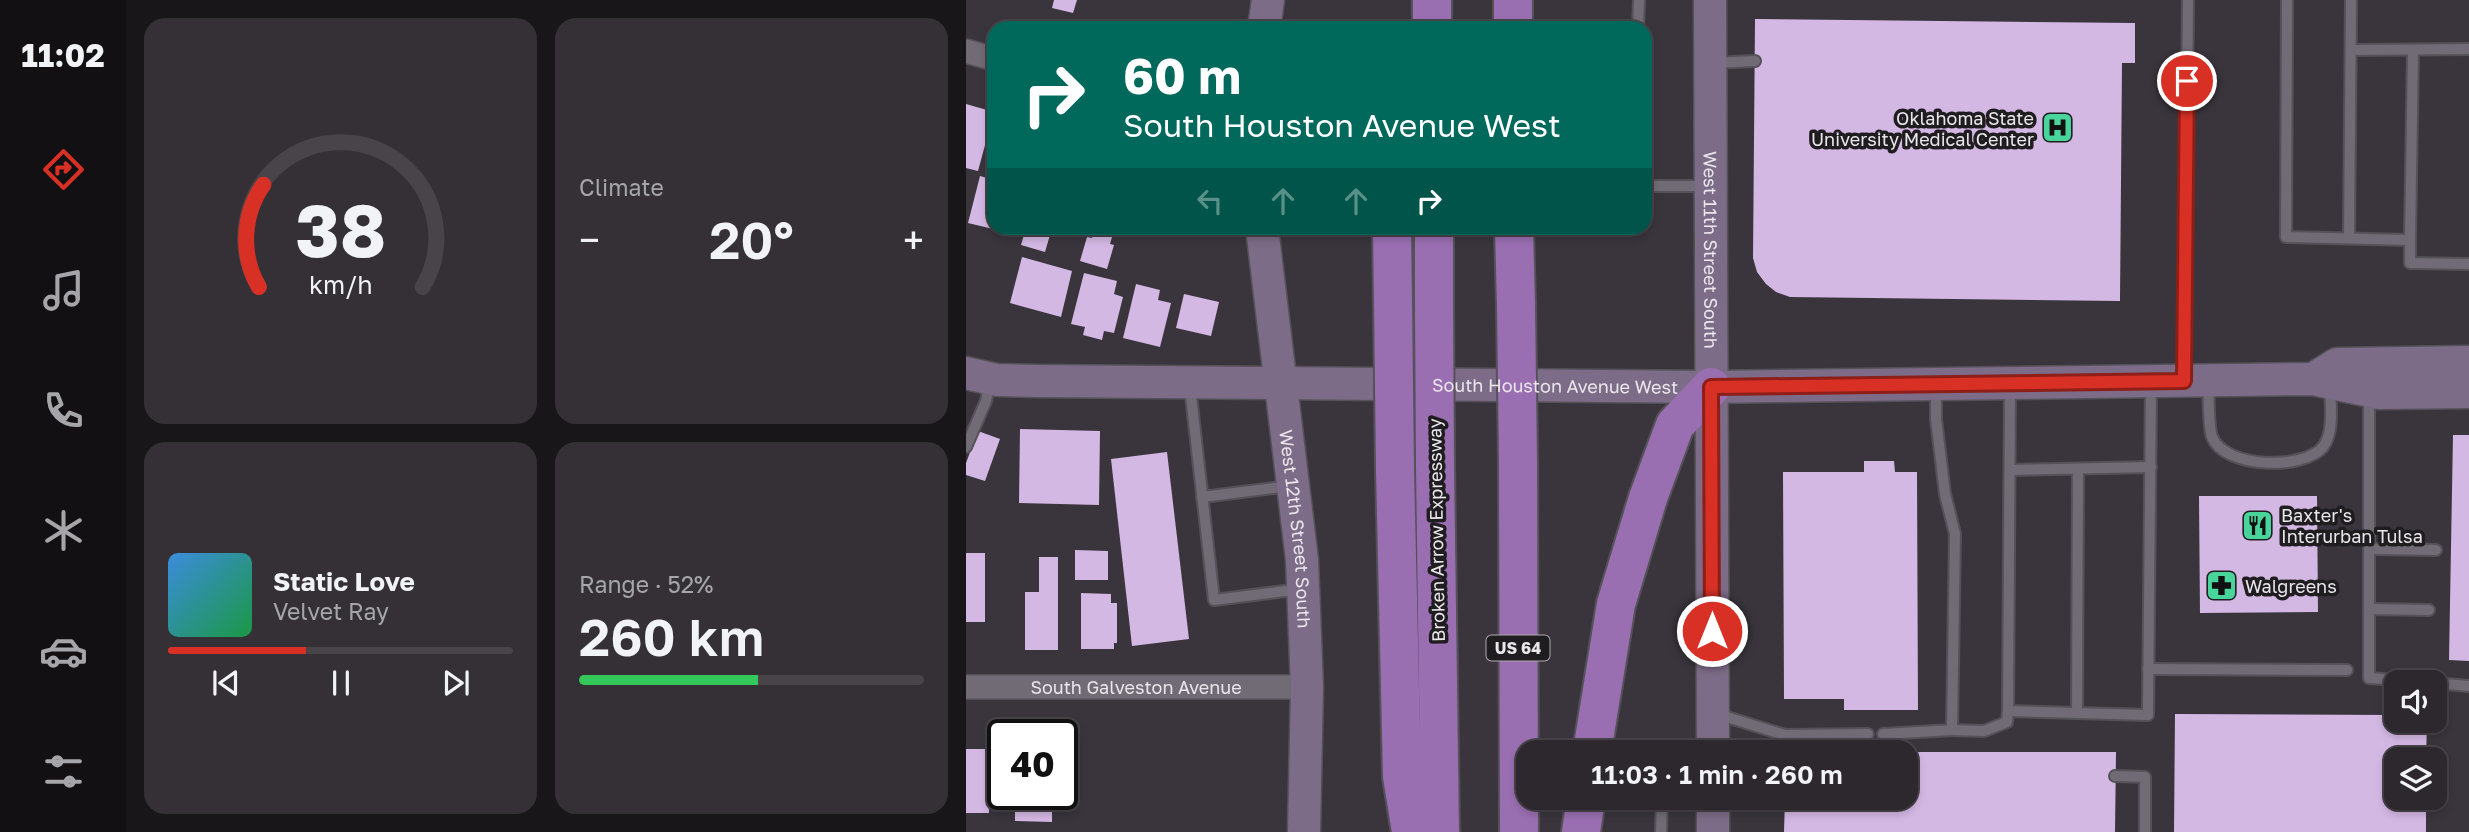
<!DOCTYPE html>
<html lang="en">
<head>
<meta charset="utf-8">
<style>
	body { margin:0; font-family:"Golos Text",sans-serif; background:#343036; color:#f1f3f6; height:100vh; display:flex; flex-direction:column; font-size:26px; white-space:nowrap }
	* { box-sizing:border-box; margin:0 }
	p { font-size:23px; color:#a6a6aa }
	.icon { flex:none; width:38px; height:38px; fill:none; stroke:currentColor; stroke-width:2; stroke-linecap:round; stroke-linejoin:round }
	.map { position:relative; flex:1; overflow:hidden }
	.details { display:flex; flex-direction:column; gap:18px; padding:18px; background:#181619; width:840px }
	.details>* { flex:none }
	.hud { position:absolute; left:21px; top:21px; width:665px; height:214px; border-radius:21px; box-shadow:0 4px 10px #0003,0 0 0 2px #48444a; background:#00695c; color:#fff; overflow:hidden }
	.buttons { position:absolute; left:1418px; top:670px; display:grid; gap:14px }
	.buttons a { display:grid; place-items:center; width:63px; height:63px; border-radius:14px; background:#2c282e; box-shadow:0 4px 10px #0003,0 0 0 2px #48444a; font-size:35px }
	.speed { position:absolute; left:21px; top:719px; display:flex; gap:14px; font-size:35px; font-weight:700; text-align:center }
	.speed>* { display:grid; place-content:center; width:91px; height:91px; border-radius:50%; background:#2c282e; box-shadow:0 4px 10px #0003,0 0 0 2px #48444a; line-height:1 }
	.speed .limit { border:4px solid #111; border-radius:10px; background:#fff; color:#111 }
	.pin { position:absolute; display:grid; place-items:center; width:60px; height:60px; color:#fff; margin:-30px; border:4px solid #fff; border-radius:50%; box-shadow:0 2px 7px #0007 }
	.me { position:absolute; width:77px; margin:-38px; rotate:0deg; stroke-linejoin:round; filter:drop-shadow(0 0 5px #0008) }
	.turn { display:flex; align-items:center; gap:24px; height:147px; padding:0 21px; font-size:32px }
	.turn .icon { width:91px; height:91px; stroke-width:2.5 }
	.turn b { display:block; font-size:49px; line-height:60px }
	.lanes { display:flex; align-items:center; height:66px; padding:0 21px; background:#0003; justify-content:center; gap:35px; direction:ltr }
	.lanes .off { opacity:.35 }
	.big { font-size:52px; font-weight:600; line-height:1.1 }
	.details .widget { flex:1; display:flex; flex-direction:column; justify-content:center; gap:10px; min-width:0; padding:0 24px; border-radius:21px; background:#343036 }
	.details .dial { align-items:center; gap:0 }
	.dial svg { height:182px; overflow:visible; fill:none; stroke:#48444a; stroke-width:7; stroke-linecap:round; text-anchor:middle }
	.dial text { fill:#f1f3f6; stroke:none }
	.song { display:flex; align-items:center; gap:21px }
	.cover { width:84px; height:84px; border-radius:10px; background:linear-gradient(135deg,hsl(210 70% 55%),hsl(140 70% 35%)) }
	.played { height:7px; border-radius:4px; background:linear-gradient(90deg,#d93025 40%,#48444a 40%) }
	.keys { display:flex; justify-content:space-around; direction:ltr }
	.heat { display:flex; justify-content:space-between; align-items:center; font-size:38px; direction:ltr }
	.charge { height:10px; border-radius:5px; background:linear-gradient(90deg,#34c759 52%,#48444a 0) }
	.details .tiles { flex:1; display:grid; gap:18px; grid-template-columns:repeat(2,1fr) }
	.trip { position:absolute; left:550px; top:740px; width:402px; height:70px; border-radius:21px; background:#2c282e; box-shadow:0 4px 10px #0003,0 0 0 2px #48444a; font-weight:600; line-height:70px; text-align:center }
	main { display:flex; flex:1; min-height:0 }
	.dock { display:flex; flex-direction:column; width:126px; justify-content:space-around; align-items:center; background:#121012; color:#a6a6aa }
	.dock .icon { width:49px; height:49px }
	.dock .active { color:#d93025 }
	.dock b { font-size:32px; color:#f1f3f6 }
	.map>svg:first-child { display:block }
	.building { fill:#d4b8e4 }
	.lines { fill:none; stroke-linecap:round; stroke-linejoin:round }
	.lane-casing { stroke:#555158; stroke-width:14 }
	.street-casing { stroke:#555158; stroke-width:26 }
	.secondary-casing { stroke:#555158; stroke-width:35 }
	.highway-casing { stroke:#555158; stroke-width:42 }
	.lane { stroke:#706b74; stroke-width:10 }
	.street { stroke:#706b74; stroke-width:23 }
	.secondary { stroke:#7d6c87; stroke-width:32 }
	.highway { stroke:#9a6fb2; stroke-width:38 }
	.highway-bridge-casing { stroke:#555158; stroke-width:42; stroke-linecap:butt }
	.highway-bridge { stroke:#9a6fb2; stroke-width:38 }
	.route-casing { stroke:#8d1f18; stroke-width:18 }
	.route { stroke:#d93025; stroke-width:12 }
	.labels { text-anchor:middle; dominant-baseline:central; stroke-width:7; stroke-linejoin:round; paint-order:stroke }
	.shield { fill:#201d21; stroke:#adaaaf; stroke-width:2 }
	.shield-label { font-size:16px; font-weight:bold; fill:#eae6ec }
	.poi-label { font-size:18px; fill:#eae6ec; stroke:#201d21; text-anchor:start }
	.street-label { font-size:18px; fill:#eae6ec; stroke:#201d21 }
</style>
</head>
<body>
<main>
<nav class="dock">
<b>11:02</b>
<svg class="icon active" aria-label="directions" viewBox="0 0 24 24"><path d="M12 3l9 9-9 9-9-9zM9 14v-3h6M13 9l2 2-2 2"/></svg>
<svg class="icon" aria-label="music" viewBox="0 0 24 24"><path d="M9 18V5l10-2v13"/><circle cx="6" cy="18" r="3"/><circle cx="16" cy="16" r="3"/></svg>
<svg class="icon" aria-label="phone" viewBox="0 0 24 24"><path d="M5 4h4l2 5-3 2q2 4 5 5l2-3 5 2v4C11 20 4 13 5 4z"/></svg>
<svg class="icon" aria-label="climate" viewBox="0 0 24 24"><path d="M12 3v18M4 7l16 10M4 17L20 7"/></svg>
<svg class="icon" aria-label="car" viewBox="0 0 24 24"><path d="M5 17H2v-5l4-1 3-4h7l3 4 3 1v5h-3M9 17h6M6 11h13"/><circle cx="7" cy="17" r="2"/><circle cx="17" cy="17" r="2"/></svg>
<svg class="icon" aria-label="filters" viewBox="0 0 24 24"><path d="M4 7h16M4 17h16"/><circle cx="9" cy="7" r="2"/><circle cx="15" cy="17" r="2"/></svg>
</nav>
<section class="details">
<div class="tiles">
<div class="widget dial"><svg viewBox="0 0 100 80">
<path d="M14 69A42 42 0 1 1 86 69"/>
<path d="M14 69A42 42 0 0 1 16 24" stroke="#d93025"/>
<text x="50" y="56" font-size="32" font-weight="700">38</text>
<text x="50" y="72" font-size="11">km/h</text>
</svg></div>
<div class="widget"><p>Climate</p>
<div class="heat"><a>−</a><b class="big">20°</b><a>+</a></div>
</div>
<div class="widget">
<div class="song"><i class="cover"></i><div><b>Static Love</b><p>Velvet Ray</p></div></div>
<div class="played"></div>
<div class="keys"><svg class="icon" aria-label="previous" viewBox="0 0 24 24"><path d="M18 5L8 12l10 7zM5 5v14"/></svg><svg class="icon" aria-label="pause" viewBox="0 0 24 24"><path d="M8 5v14M16 5v14"/></svg><svg class="icon" aria-label="next" viewBox="0 0 24 24"><path d="M6 5l10 7-10 7zM19 5v14"/></svg></div>
</div>
<div class="widget"><p>Range · 52%</p><b class="big">260 km</b><div class="charge"></div></div>
</div>
</section>
<div class="map">
<svg width="1503" height="832" viewBox="0 0 1503 832">
	<rect width="100%" height="100%" fill="#3a353d"/>
	<!-- building -->
	<g class="building">
		<polygon points="88,0 111,0 107,13 86,8"/>
		<polygon points="789,19 1169,23 1169,63 1156,63 1154,301 824,297 810,292 800,284 791,272 787,258"/>
		<polygon points="0,104 28,112 12,171 0,168"/>
		<polygon points="14,176 28,180 27,229 2,223"/>
		<polygon points="60,228 86,228 79,252 55,245"/>
		<polygon points="129,228 148,230 144,244 148,245 141,269 114,261 121,237 126,238"/>
		<polygon points="56,257 106,271 95,317 44,303"/>
		<polygon points="118,273 151,281 148,294 157,297 148,333 138,331 136,340 117,335 119,327 105,324"/>
		<polygon points="170,284 194,290 192,300 205,303 194,347 157,338"/>
		<polygon points="218,294 253,302 245,336 210,328"/>
		<polygon points="54,429 134,431 133,505 53,503"/>
		<polygon points="12,431 34,439 19,481 0,475 0,463"/>
		<polygon points="1487,435 1503,435 1503,661 1483,660"/>
		<polygon points="201,452 223,639 166,646 145,459"/>
		<polygon points="898,461 928,461 929,472 951,472 952,710 878,710 878,699 818,699 817,472 898,472"/>
		<polygon points="1233,496 1351,496 1352,612 1234,613"/>
		<polygon points="109,550 142,551 142,580 109,580"/>
		<rect x="0" y="553" width="19" height="69"/>
		<polygon points="73,557 92,557 92,650 59,650 59,592 73,592"/>
		<polygon points="115,593 145,594 145,603 151,603 151,643 148,643 148,649 115,649"/>
		<polygon points="1209,714 1430,715 1430,721 1461,721 1460,760 1430,760 1430,798 1460,798 1460,832 1208,832"/>
		<polygon points="0,749 24,749 23,813 0,813"/>
		<polygon points="940,752 1150,752 1149,832 818,832 819,798 940,798"/>
		<polygon points="49,794 86,794 86,822 49,821"/>
	</g>
	<g class="lines">
		<defs>
			<g id="lane">
				<polyline points="1321,0 1320,237 1444,240 1444,263 1503,264"/>
				<polyline points="672,28 673,0"/>
				<polyline points="1385,50 1503,49"/>
				<polyline points="747,63 789,61"/>
				<polyline points="679,186 743,186"/>
				<polyline points="1383,238 1385,0"/>
				<polyline points="1444,240 1447,50"/>
				<polyline points="1218,379 1222,0"/>
				<path d="M1242,383C1243,398 1242,425 1246,437C1259,469 1338,470 1357,447C1369,431 1364,403 1364,384"/>
				<polyline points="1044,386 1042,711 1182,715 1185,383"/>
				<polyline points="224,387 248,600 335,589"/>
				<polyline points="1403,392 1403,678 1457,682"/>
				<polyline points="0,447 20,401 24,381"/>
				<polyline points="1044,470 1185,467"/>
				<polyline points="236,497 324,486"/>
				<polyline points="1403,549 1470,550"/>
				<polyline points="1403,609 1463,610"/>
				<polyline points="1182,669 1381,670"/>
				<polyline points="1468,683 1503,686"/>
				<polyline points="1111,713 1112,469"/>
				<polyline points="751,714 819,735 902,734"/>
				<polyline points="986,730 1018,731 1041,722 1042,711"/>
				<polyline points="917,734 986,730 989,534 979,494 970,419 970,387"/>
				<polyline points="717,752 744,744"/>
				<polyline points="1149,776 1179,777 1179,832"/>
				<polyline points="695,832 696,798"/>
			</g>
			<g id="street">
				<polyline points="0,51 28,59"/>
				<path id="s1" d="M0,687H341"/>
			</g>
			<g id="secondary">
				<path id="s2" d="M744,0L747,752"/>
				<polyline points="298,28 302,0"/>
				<path id="s3" d="M296,228L336,560L341,687L338,832"/>
				<path id="s4" d="M0,373L31,380L71,381L745,387L1347,379L1414,393L1503,392"/>
				<polyline points="1347,379 1371,364 1503,362"/>
				<polyline points="747,798 747,832"/>
			</g>
			<g id="highway">
				<polyline points="466,0 466,28"/>
				<polyline points="547,0 547,28"/>
				<polyline points="426,228 427,301"/>
				<polyline points="468,228 468,305"/>
				<polyline points="548,228 550,305"/>
				<polyline points="552,463 553,832"/>
				<polyline points="469,465 474,832"/>
				<polyline points="429,469 436,776 445,832"/>
				<polyline points="626,752 650,604 682,498 709,425 745,387"/>
				<polyline points="615,832 620,798"/>
			</g>
		</defs>
		<!-- lane casing -->
		<use href="#lane" class="lane-casing"/>
		<!-- street casing -->
		<use href="#street" class="street-casing"/>
		<!-- secondary casing -->
		<use href="#secondary" class="secondary-casing"/>
		<!-- highway casing -->
		<use href="#highway" class="highway-casing"/>
		<!-- lane -->
		<use href="#lane" class="lane"/>
		<!-- street -->
		<use href="#street" class="street"/>
		<!-- secondary -->
		<use href="#secondary" class="secondary"/>
		<!-- highway -->
		<use href="#highway" class="highway"/>
		<defs>
			<g id="highway-bridge">
				<polyline points="427,301 429,469"/>
				<polyline points="468,305 469,465"/>
				<polyline points="550,305 552,463"/>
			</g>
		</defs>
		<!-- highway-bridge casing -->
		<use href="#highway-bridge" class="highway-bridge-casing"/>
		<!-- highway-bridge -->
		<use href="#highway-bridge" class="highway-bridge"/>
	</g>
	<g class="lines">
		<defs>
			<polyline id="route" points="746,631 745,387 1218,381 1221,81"/>
		</defs>
		<!-- route casing -->
		<use href="#route" class="route-casing"/>
		<!-- route -->
		<use href="#route" class="route"/>
	</g>
	<!-- icons -->
	<defs>
		<symbol id="hospital-square" viewBox="-11 -11 22 22"><rect x="-9" y="-9" width="18" height="18" rx="4" fill="#49d49c" stroke="#201d21"/><path d="M-5-5h3v3.5h4V-5h3V5h-3V1.5h-4V5h-3Z" fill="#111"/></symbol>
		<symbol id="restaurant-square" viewBox="-11 -11 22 22"><rect x="-9" y="-9" width="18" height="18" rx="4" fill="#49d49c" stroke="#201d21"/><path d="M-5-6h1v4h1v-4h1v4h1v-4h1v5L-1.5 .5V6h-2V.5L-5-1ZM5-6V6H3V1.5H1.5Q1.5-4 5-6Z" fill="#111"/></symbol>
		<symbol id="pharmacy-square" viewBox="-11 -11 22 22"><rect x="-9" y="-9" width="18" height="18" rx="4" fill="#49d49c" stroke="#201d21"/><path d="M-2-6h4v4h4v4h-4v4h-4v-4h-4v-4h4Z" fill="#111"/></symbol>
	</defs>
	<g fill-rule="evenodd">
		<use href="#hospital-square" x="1074" y="110" width="35" height="35"/>
		<use href="#restaurant-square" x="1274" y="508" width="35" height="35"/>
		<use href="#pharmacy-square" x="1238" y="568" width="35" height="35"/>
	</g>
	<g class="labels">
		<!-- shield labels -->
		<rect class="shield" x="520.5" y="635.5" width="63" height="25" rx="5"/>
		<g class="shield-label">
			<text x="552" y="648">US 64</text>
		</g>
		<!-- poi labels -->
		<g class="poi-label">
			<text x="1068" y="118" text-anchor="end">Oklahoma State<tspan x="1068" dy="21">University Medical Center</tspan></text>
			<text x="1315" y="515">Baxter's<tspan x="1315" dy="21">Interurban Tulsa</tspan></text>
			<text x="1279" y="586">Walgreens</text>
		</g>
		<!-- street labels -->
		<g class="street-label">
			<text stroke="none"><textPath href="#s2" startOffset="250">West 11th Street South</textPath></text>
			<text stroke="none"><textPath href="#s4" startOffset="590">South Houston Avenue West</textPath></text>
			<text stroke="none"><textPath href="#s3" startOffset="303">West 12th Street South</textPath></text>
			<text transform="translate(470 530) rotate(-91)">Broken Arrow Expressway</text>
			<text stroke="none"><textPath href="#s1" startOffset="170">South Galveston Avenue</textPath></text>
		</g>
	</g>
</svg>
<div class="buttons">
<a><svg class="icon" aria-label="sound" viewBox="0 0 24 24"><path d="M4 9h4l5-4v14l-5-4H4zM17 9q2 3 0 6"/></svg></a>
<a><svg class="icon" aria-label="layers" viewBox="0 0 24 24"><path d="M12 4l9 5-9 5-9-5zM3 14l9 5 9-5"/></svg></a>
</div>
<div class="speed"><div class="limit">40</div></div>
<div class="pin" style="left:1221px;top:81px;background:#d93025"><svg class="icon" aria-label="arrive" viewBox="0 0 24 24"><path d="M6 21V4h12l-3 4 3 4H6"/></svg></div>
<svg class="me" style="left:746px;top:631px" viewBox="-20 -20 40 40"><circle r="17" fill="#d93025" stroke="#fff" stroke-width="3"/><path d="M0-11L8 9 0 5-8 9z" fill="#fff"/></svg>
<div class="trip">11:03 · 1 min · 260 m</div>
<div class="hud">
<div class="turn"><svg class="icon" aria-label="right" viewBox="0 0 24 24"><path d="M7 20v-9h11M14 6l5 5-5 5"/></svg><div><b>60 m</b>South Houston Avenue West</div></div>
<div class="lanes"><svg class="icon off" aria-label="left" viewBox="0 0 24 24"><path d="M17 20v-9H6M10 6l-5 5 5 5"/></svg><svg class="icon off" aria-label="ahead" viewBox="0 0 24 24"><path d="M12 20V5M6 11l6-6 6 6"/></svg><svg class="icon off" aria-label="ahead" viewBox="0 0 24 24"><path d="M12 20V5M6 11l6-6 6 6"/></svg><svg class="icon" aria-label="right" viewBox="0 0 24 24"><path d="M7 20v-9h11M14 6l5 5-5 5"/></svg></div>
</div>
</div>
</main>
</body>
</html>
